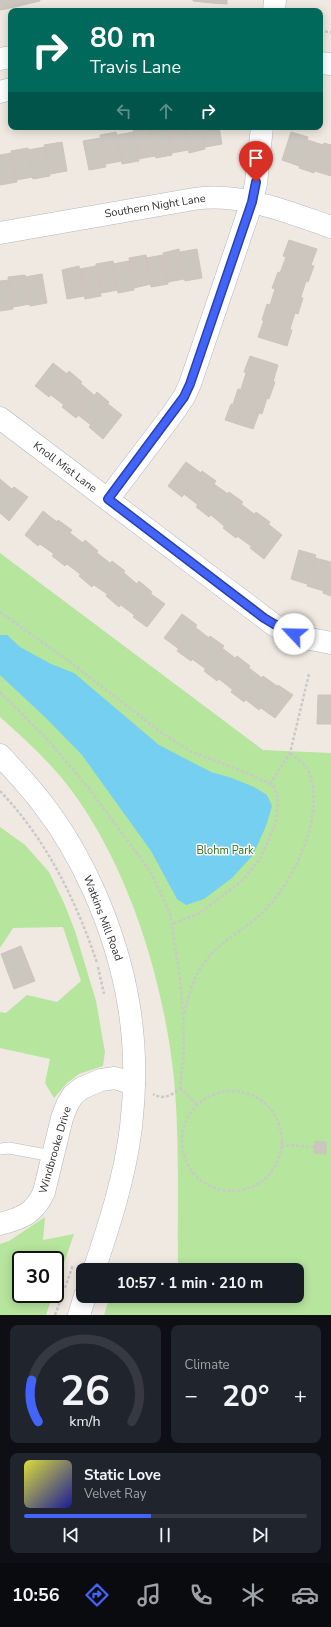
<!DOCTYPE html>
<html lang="en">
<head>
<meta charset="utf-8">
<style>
	body { margin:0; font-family:"Nunito Sans",sans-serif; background:#20242c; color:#f1f3f6; height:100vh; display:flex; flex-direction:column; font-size:15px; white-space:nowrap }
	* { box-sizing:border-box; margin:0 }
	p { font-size:13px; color:#9ea1a6 }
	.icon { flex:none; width:22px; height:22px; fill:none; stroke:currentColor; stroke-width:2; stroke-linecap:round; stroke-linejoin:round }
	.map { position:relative; height:1315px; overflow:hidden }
	.drawer { display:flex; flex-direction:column; gap:10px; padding:10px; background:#0d0f14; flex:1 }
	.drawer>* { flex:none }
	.top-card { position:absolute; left:8px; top:8px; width:315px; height:122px; border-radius:8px; box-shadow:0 2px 10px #0003; background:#00695c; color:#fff; overflow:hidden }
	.speed { position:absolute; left:12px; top:1251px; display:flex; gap:8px; font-size:20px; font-weight:700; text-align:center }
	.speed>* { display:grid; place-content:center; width:52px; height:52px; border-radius:50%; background:#171b24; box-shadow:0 2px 10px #0003; line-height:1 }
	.speed .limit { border:2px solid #111; border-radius:6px; background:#fff; color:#111 }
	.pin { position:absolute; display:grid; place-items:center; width:34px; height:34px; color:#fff; margin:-41px -17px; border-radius:50% 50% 50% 0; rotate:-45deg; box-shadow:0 0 4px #0007 }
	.pin .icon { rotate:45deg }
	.me { position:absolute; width:44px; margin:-22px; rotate:294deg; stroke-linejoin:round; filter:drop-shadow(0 0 3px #0008) }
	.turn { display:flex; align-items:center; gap:14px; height:84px; padding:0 16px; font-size:18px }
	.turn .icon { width:52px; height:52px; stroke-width:2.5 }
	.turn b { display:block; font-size:28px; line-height:34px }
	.lanes { display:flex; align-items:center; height:38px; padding:0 16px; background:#0003; justify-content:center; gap:20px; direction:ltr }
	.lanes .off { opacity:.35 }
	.big { font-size:30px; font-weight:700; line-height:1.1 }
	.drawer .tile { flex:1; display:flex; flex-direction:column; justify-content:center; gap:6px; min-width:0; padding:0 14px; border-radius:8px; background:#20242c }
	.drawer .dial { align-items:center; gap:0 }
	.dial svg { height:104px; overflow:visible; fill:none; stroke:#363941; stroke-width:7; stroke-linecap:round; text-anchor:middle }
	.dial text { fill:#f1f3f6; stroke:none }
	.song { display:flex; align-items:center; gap:12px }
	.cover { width:48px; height:48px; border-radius:6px; background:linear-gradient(135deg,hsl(60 70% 55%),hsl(240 70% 35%)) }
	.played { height:4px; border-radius:2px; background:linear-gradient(90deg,#4264fb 45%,#363941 45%) }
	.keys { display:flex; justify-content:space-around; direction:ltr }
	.heat { display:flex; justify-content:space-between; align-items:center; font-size:22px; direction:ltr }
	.drawer .tiles { flex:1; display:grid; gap:10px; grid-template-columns:1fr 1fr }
	.tile:last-child { grid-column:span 2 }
	.trip { position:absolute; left:76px; top:1263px; width:228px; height:40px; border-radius:8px; background:#171b24; box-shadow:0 2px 10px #0003; font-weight:700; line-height:40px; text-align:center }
	.tab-bar { display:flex; height:64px; justify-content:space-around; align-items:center; background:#090b0e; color:#9ea1a6 }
	.tab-bar .icon { width:28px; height:28px }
	.tab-bar .current { color:#4264fb }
	.tab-bar b { font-size:18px; color:#f1f3f6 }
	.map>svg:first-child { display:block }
	.green { fill:#b6e59e }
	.water { fill:#75cff0 }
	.building { fill:#cbc7bf; stroke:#cbc5ba }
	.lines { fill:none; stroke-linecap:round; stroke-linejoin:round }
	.lane-casing { stroke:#b4b7c1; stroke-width:12 }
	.street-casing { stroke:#b4b7c1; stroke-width:23 }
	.secondary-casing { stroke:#b4b7c1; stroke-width:23 }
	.path { stroke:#c9c9c9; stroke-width:2.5; stroke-dasharray:3 2; stroke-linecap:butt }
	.lane { stroke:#fff; stroke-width:11 }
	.street { stroke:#fff; stroke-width:22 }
	.secondary { stroke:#fff; stroke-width:22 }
	.route-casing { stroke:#2b41a3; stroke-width:10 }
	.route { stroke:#4264fb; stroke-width:7 }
	.labels { text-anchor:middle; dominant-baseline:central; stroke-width:3; stroke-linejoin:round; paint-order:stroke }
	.street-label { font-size:11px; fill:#2e2e2e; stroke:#fff }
	.park-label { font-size:11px; fill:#2c6e1b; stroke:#fff }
</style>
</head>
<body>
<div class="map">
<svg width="331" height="1315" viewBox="0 0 331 1315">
	<rect width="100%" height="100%" fill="#efe9e1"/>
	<!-- green -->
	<g class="green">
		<path d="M0,553L263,750L331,753V1315H104L110,1296H297V1270H178C177,1207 180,1142 174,1079C164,982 130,870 72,791C51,763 26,740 0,717Z"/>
		<polygon points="0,827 25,845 49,872 64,903 75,931 96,1001 105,1052 103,1066 79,1074 67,1083 54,1098 45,1083 50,1059 0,1048 0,1012 6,1013 27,995 57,1002 81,981 63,927 13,928 0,948"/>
		<polygon points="45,1217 43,1240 74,1234 55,1289 55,1260 21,1260 21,1294 53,1294 46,1315 0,1315 0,1244 9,1241"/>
	</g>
	<!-- water -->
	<polygon class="water" points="0,635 7,635 20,647 51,664 74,673 159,745 211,772 232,778 254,787 267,795 272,806 266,826 253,855 232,878 204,899 186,905 177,899 151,851 82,755 47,719 0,675"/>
	<!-- building -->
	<g class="building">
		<polygon points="0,0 4,0 6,9 0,10"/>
		<polygon points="4,0 22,0 23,5 6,9"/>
		<polygon points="22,0 40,0 40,1 23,5"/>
		<polygon points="193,0 211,0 211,3 193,1"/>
		<polygon points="211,0 227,0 227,4 211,3"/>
		<polygon points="150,127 155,156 138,159 133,129"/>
		<polygon points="162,127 167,127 172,155 156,158 150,129"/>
		<polygon points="167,127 184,127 188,150 172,153"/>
		<polygon points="184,127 201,127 205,149 189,153"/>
		<polygon points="201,127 219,127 222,144 205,147"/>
		<polygon points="116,132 122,161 105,164 100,135"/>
		<polygon points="133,132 139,161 122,164 117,135"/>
		<polygon points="291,132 308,137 299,166 282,160"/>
		<polygon points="100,138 106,167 89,170 83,141"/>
		<polygon points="308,140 323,145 314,173 299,168"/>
		<polygon points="62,142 67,171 50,174 44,145"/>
		<polygon points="324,143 331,145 331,176 315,171"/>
		<polygon points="45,147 50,176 33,179 28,150"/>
		<polygon points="28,148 33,177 16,180 11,151"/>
		<polygon points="11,153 17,182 0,185 0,155"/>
		<polygon points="289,240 317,249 311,265 283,256"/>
		<polygon points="179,249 184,279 168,282 163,253"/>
		<polygon points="197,249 202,278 185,281 180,252"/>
		<polygon points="146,255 151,284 134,288 129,258"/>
		<polygon points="163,255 168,284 151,287 146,258"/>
		<polygon points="286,257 314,266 308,282 280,273"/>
		<polygon points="113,261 118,290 101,293 96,264"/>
		<polygon points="129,261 134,290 118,293 113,264"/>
		<polygon points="79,266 84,296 67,299 62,270"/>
		<polygon points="96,266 101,296 85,299 80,269"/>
		<polygon points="278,272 306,281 301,297 272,288"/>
		<polygon points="42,274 47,303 30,306 25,277"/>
		<polygon points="25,275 30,304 13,307 8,277"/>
		<polygon points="8,280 13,309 0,311 0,281"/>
		<polygon points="275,289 303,298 298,314 270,305"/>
		<polygon points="267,304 295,313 290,329 262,320"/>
		<polygon points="264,320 292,330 287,346 258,337"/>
		<polygon points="250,356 278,365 273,382 244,372"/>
		<polygon points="53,363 67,374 49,397 35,386"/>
		<polygon points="69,371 82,382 64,405 51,395"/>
		<polygon points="246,373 275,382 269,399 241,389"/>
		<polygon points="81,384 94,395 76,418 62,407"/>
		<polygon points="238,389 267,398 262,414 233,404"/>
		<polygon points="97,392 109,402 91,425 78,415"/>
		<polygon points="108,404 122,415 103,439 89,427"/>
		<polygon points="231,404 259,413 253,429 225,420"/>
		<polygon points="186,462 201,473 182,497 168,486"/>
		<polygon points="202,471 216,481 198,505 184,494"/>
		<polygon points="0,479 12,489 0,504"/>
		<polygon points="214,484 228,494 209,517 196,507"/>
		<polygon points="14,487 28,497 9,521 0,513 0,504"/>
		<polygon points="229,492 243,502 224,526 211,515"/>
		<polygon points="241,504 254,514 236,538 223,528"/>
		<polygon points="43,511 57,522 38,546 25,535"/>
		<polygon points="256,512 270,522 251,546 237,536"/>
		<polygon points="58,520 72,530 54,554 40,544"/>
		<polygon points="268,524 282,535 264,559 250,548"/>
		<polygon points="70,533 83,543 65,566 52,556"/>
		<polygon points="85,540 98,551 80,574 67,564"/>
		<polygon points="299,550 316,555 307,584 291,579"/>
		<polygon points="97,553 110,563 92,587 79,576"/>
		<polygon points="315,558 331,562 324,591 307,586"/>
		<polygon points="112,561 125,571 107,594 94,585"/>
		<polygon points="331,566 331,596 323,593"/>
		<polygon points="124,573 137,584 119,607 106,596"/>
		<polygon points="139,581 152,592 134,615 121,605"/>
		<polygon points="151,594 165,604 147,627 133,617"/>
		<polygon points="182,614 197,625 179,649 164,638"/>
		<polygon points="195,627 209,638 191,661 177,651"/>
		<polygon points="210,636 224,646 206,669 192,659"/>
		<polygon points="222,648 235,658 217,681 204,671"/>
		<polygon points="237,656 250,666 233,690 219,679"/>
		<polygon points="249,668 262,678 244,702 231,692"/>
		<polygon points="263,676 277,686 259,710 246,700"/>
		<polygon points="278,685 293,695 275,718 261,708"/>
		<polygon points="318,695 331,695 331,724 317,724"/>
		<polygon points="21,946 35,981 14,989 1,954"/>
		<polygon points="315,1141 326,1142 326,1154 314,1153"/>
	</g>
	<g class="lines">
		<defs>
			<polyline id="lane" points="0,1149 9,1148 52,1156"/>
			<g id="street">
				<polyline points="274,11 275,0"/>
				<path d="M0,233L194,199C240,192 288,212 331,227"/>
				<polyline points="0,418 274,625 305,638 331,643"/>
				<polyline points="108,499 171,416 184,397 190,384 252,202 256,183 262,127"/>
				<path d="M0,1224C22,1218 34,1214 44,1192L62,1118L67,1105L73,1095L82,1088L101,1080L115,1078L134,1084"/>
			</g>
			<g id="secondary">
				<polyline points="0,59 11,57"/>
				<polyline points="320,63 331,64"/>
				<polyline points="0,92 11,89"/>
				<path d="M0,755C15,771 29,786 42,803C63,830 80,860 94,891C128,968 141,1043 131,1127C125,1176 110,1223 94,1270"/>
				<polyline points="79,1315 85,1296"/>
			</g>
		</defs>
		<!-- lane casing -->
		<use href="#lane" class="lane-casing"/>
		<!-- street casing -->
		<use href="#street" class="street-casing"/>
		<!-- secondary casing -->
		<use href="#secondary" class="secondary-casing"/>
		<!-- path -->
		<g class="path">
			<polyline points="320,31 331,32"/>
			<polyline points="0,612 70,662 162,733 192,752 247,773 270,784 274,787 278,798 276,822 261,857 243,880 200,913 172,924"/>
			<path d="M0,692L46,738L87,786L150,871L170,913L180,979L183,1014L184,1052L180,1088C171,1096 164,1100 153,1094"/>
			<polyline points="270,784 290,753 309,674"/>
			<path d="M0,791C46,839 76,900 97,963"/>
			<polyline points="98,967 104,994"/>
			<path d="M184,1013C189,997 193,976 204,963C220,940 247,929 266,909C295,879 327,812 308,770C304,763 296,758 290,753"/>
			<polyline points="180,1088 198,1105"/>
			<circle cx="232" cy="1141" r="50"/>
			<polyline points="281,1145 314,1147"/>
			<polyline points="65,1288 73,1265"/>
			<polyline points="55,1315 60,1302"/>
		</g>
		<!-- lane -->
		<use href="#lane" class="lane"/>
		<!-- street -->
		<use href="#street" class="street"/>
		<!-- secondary -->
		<use href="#secondary" class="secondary"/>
	</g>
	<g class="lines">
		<defs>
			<polyline id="route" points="256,182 252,202 190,384 184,397 108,499 264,618 274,624 294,634"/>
		</defs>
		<!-- route casing -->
		<use href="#route" class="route-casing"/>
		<!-- route -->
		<use href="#route" class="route"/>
	</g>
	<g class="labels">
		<!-- street labels -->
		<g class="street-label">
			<text transform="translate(155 206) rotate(-9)">Southern Night Lane</text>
			<text transform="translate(65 467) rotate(37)">Knoll Mist Lane</text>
			<text transform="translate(103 918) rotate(69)">Watkins Mill Road</text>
			<text transform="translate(55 1150) rotate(-74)">Windbrooke Drive</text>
		</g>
		<!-- park labels -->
		<g class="park-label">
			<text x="225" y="850">Blohm Park</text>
		</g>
	</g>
</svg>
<div class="speed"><div class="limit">30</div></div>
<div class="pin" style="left:256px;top:182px;background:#d93025"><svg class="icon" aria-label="arrive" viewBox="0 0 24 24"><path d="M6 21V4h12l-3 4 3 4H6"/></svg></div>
<svg class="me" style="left:294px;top:634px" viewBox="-20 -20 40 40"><circle r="19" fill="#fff"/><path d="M0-13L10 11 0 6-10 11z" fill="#4264fb"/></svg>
<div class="trip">10:57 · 1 min · 210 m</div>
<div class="top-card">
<div class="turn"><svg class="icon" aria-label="right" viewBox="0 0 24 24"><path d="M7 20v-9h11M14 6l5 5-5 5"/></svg><div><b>80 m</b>Travis Lane</div></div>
<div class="lanes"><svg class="icon off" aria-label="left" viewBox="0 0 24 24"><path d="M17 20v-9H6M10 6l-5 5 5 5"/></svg><svg class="icon off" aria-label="ahead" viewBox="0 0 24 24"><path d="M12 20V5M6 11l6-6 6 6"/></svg><svg class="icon" aria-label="right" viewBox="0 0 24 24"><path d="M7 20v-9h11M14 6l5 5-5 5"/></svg></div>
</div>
</div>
<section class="drawer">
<div class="tiles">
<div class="tile dial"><svg viewBox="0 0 100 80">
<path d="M14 69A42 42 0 1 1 86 69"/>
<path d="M14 69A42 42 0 0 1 9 37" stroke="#4264fb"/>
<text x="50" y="56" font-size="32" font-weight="700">26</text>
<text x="50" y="72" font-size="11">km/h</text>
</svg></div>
<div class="tile"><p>Climate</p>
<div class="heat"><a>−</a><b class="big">20°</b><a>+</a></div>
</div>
<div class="tile">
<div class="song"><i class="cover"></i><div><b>Static Love</b><p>Velvet Ray</p></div></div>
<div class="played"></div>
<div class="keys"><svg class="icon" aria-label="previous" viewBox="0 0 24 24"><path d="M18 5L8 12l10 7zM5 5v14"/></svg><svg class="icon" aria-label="pause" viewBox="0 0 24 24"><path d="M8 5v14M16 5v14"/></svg><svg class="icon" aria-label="next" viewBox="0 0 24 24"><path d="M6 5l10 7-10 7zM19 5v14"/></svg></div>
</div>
</div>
</section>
<nav class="tab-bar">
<b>10:56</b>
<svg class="icon current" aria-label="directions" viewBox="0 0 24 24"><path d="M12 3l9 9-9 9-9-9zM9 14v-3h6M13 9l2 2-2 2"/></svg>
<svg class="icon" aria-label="music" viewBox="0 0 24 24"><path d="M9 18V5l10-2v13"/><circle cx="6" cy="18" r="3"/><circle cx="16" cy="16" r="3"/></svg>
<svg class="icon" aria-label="phone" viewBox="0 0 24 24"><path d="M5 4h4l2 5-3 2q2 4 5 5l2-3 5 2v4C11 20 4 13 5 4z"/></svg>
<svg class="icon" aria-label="climate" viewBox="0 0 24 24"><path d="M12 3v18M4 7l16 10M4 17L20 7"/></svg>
<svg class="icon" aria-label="car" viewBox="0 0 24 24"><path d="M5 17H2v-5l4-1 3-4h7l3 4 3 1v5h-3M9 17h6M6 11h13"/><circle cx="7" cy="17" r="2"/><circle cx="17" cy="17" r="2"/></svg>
</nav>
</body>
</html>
